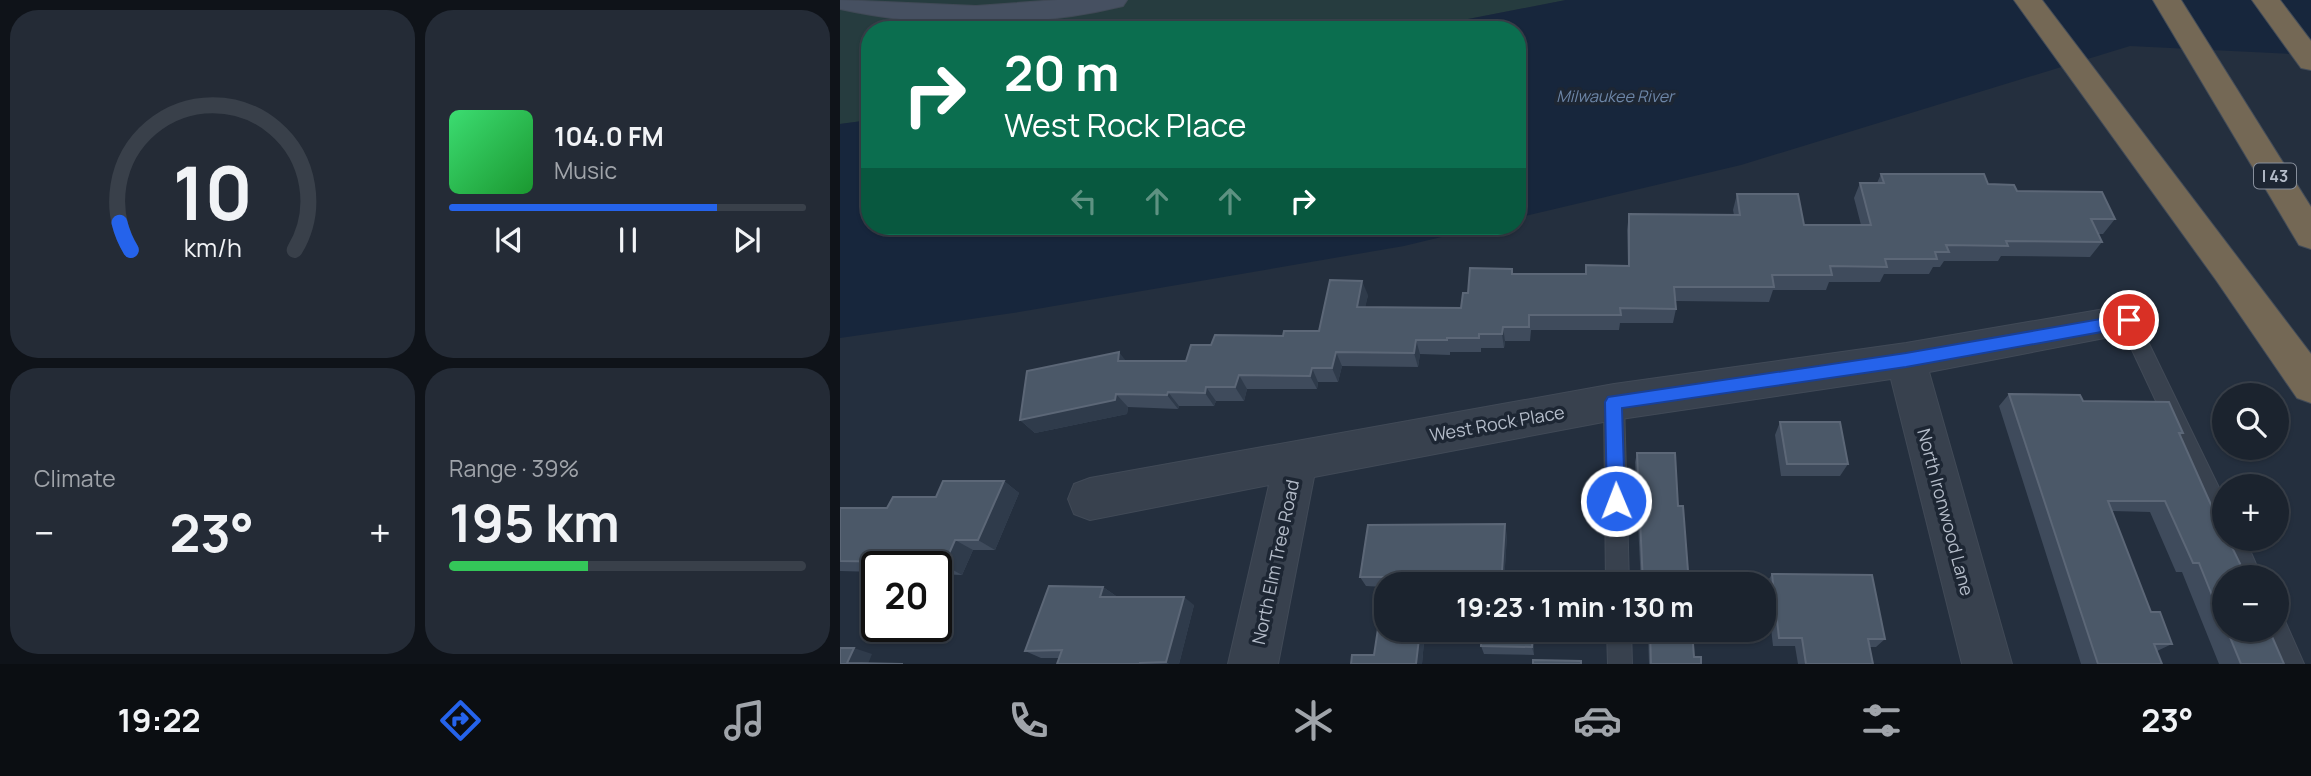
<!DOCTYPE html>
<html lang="en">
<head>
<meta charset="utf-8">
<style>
	body { margin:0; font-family:Manrope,sans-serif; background:#242b36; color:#f1f3f6; height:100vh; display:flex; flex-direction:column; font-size:26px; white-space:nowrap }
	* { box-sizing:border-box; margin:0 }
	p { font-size:23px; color:#a0a4aa }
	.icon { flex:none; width:38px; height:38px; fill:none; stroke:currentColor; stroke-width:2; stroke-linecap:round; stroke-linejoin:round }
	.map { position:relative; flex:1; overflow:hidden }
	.side { display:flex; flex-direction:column; gap:10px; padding:10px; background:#0f1319; width:840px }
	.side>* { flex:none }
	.banner { position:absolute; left:21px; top:21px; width:665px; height:214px; border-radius:28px; box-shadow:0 2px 5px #0004,0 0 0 2px #39404a; background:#0b6e4f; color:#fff; overflow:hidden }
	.controls { position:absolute; left:1372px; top:383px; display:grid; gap:14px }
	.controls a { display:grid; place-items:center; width:77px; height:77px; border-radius:50%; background:#1b232e; box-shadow:0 2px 5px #0004,0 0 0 2px #39404a; font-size:35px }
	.speed { position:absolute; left:21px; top:551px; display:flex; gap:14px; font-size:35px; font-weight:700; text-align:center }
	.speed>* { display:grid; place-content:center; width:91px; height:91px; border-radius:50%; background:#1b232e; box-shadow:0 2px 5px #0004,0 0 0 2px #39404a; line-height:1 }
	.speed .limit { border:4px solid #111; border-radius:10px; background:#fff; color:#111 }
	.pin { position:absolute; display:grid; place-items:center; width:60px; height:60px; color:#fff; margin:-30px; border:4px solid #fff; border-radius:50%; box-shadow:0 2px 7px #0007 }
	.me { position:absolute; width:77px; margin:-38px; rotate:359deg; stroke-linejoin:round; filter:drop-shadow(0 0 5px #0008) }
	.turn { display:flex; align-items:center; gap:24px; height:147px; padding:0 28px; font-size:32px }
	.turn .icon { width:91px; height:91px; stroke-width:2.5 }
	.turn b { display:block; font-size:49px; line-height:60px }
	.lanes { display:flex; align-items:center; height:66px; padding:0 28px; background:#0003; justify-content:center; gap:35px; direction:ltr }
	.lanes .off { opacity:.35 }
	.big { font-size:52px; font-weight:700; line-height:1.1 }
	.side .tile { flex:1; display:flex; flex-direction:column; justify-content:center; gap:10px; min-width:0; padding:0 24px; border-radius:28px; background:#242b36 }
	.side .dial { align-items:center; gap:0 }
	.dial svg { height:182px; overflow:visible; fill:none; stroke:#39404a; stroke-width:7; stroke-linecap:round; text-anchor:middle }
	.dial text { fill:#f1f3f6; stroke:none }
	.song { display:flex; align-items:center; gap:21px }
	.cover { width:84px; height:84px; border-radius:10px; background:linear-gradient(135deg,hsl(140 70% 55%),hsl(130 70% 35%)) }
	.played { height:7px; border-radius:4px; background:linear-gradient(90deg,#2563eb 75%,#39404a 75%) }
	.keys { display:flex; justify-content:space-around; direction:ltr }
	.heat { display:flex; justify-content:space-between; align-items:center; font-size:38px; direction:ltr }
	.charge { height:10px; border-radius:5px; background:linear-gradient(90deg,#34c759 39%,#39404a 0) }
	.side .tiles { flex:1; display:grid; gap:10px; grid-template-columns:repeat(2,1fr) }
	.trip { position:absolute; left:534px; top:572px; width:402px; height:70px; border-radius:28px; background:#1b232e; box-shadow:0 2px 5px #0004,0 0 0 2px #39404a; font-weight:700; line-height:70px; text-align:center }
	.tabs { display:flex; height:112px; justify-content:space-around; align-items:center; background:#0b0e12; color:#a0a4aa }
	.tabs .icon { width:49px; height:49px }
	.tabs .active { color:#2563eb }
	.tabs b { font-size:32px; color:#f1f3f6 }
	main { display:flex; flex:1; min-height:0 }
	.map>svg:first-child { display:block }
	.green { fill:#263c3f }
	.water { fill:#17263c }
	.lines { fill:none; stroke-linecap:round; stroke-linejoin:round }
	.service-casing { stroke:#414a57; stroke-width:2 }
	.minor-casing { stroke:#414a57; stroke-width:2 }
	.secondary-casing { stroke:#414a57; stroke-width:2 }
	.motorway-casing { stroke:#434c59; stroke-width:2 }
	.service { fill:#38414e; fill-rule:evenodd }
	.minor { fill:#38414e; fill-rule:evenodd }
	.secondary { fill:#465061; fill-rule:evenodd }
	.motorway { fill:#746855; fill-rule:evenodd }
	.wall { fill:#3f4b5c }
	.shaded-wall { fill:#2f3b4b }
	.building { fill:#4b5868; stroke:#5c6777; stroke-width:2 }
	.route { fill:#2563eb; stroke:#184099; stroke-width:2 }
	.labels { text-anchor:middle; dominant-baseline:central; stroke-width:7; stroke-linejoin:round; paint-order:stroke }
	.far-water-label { font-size:16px; font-style:italic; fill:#6d86a8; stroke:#1d2633 }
	.shield { fill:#1d2633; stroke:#878f9c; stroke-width:2 }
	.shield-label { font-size:16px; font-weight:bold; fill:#b4bcc9 }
	.street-label { font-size:18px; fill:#b4bcc9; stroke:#1d2633 }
</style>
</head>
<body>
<main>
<section class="side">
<div class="tiles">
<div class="tile dial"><svg viewBox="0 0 100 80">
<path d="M14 69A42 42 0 1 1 86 69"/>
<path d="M14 69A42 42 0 0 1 9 57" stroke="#2563eb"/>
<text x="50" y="56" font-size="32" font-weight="700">10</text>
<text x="50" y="72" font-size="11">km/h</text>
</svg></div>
<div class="tile">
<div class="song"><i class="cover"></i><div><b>104.0 FM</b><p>Music</p></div></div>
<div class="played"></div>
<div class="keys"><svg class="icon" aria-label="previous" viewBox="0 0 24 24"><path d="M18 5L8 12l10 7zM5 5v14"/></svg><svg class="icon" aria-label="pause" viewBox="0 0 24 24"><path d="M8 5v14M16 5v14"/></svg><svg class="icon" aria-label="next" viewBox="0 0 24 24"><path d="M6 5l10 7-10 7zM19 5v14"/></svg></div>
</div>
<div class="tile"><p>Climate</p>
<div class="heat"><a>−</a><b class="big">23°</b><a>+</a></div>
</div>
<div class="tile"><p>Range · 39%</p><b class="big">195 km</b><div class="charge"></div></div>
</div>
</section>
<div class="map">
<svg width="1471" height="664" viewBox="0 0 1471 664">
	<rect width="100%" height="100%" fill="#242f3e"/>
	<!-- green -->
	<polygon class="green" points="0,0 726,0 572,30 30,30 30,120 0,124"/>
	<!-- water -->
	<g class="water">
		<polygon points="726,0 1471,0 1471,55 1290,46 901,165 677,218 677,30 572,30"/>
		<polygon points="30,120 30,226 647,226 564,246 179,312 0,338 0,124"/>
	</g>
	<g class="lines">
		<defs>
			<g id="service">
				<polygon points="1288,312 1295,315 1384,498 1384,532 1376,529 1278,320 1281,315"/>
				<polygon points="774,393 781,396 784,402 789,584 766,584 764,402 767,396"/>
				<polygon points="1384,533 1384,539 1405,539 1422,578 1399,578 1382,539"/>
				<polygon points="1437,618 1445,621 1464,664 1439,664 1424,630 1437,630"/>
				<polygon points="767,630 791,630 792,664 768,664"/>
			</g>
			<polygon id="minor" points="1288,305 1301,309 1307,320 1301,331 1089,372 1172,664 1122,664 1051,379 774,420 474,477 438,664 388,664 429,485 250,520 234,514 228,499 234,484 250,478 774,384 1066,343"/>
			<path id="secondary" d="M0,0L136,6L217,0H287L283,6C192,28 91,29 0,9Z"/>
			<g id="motorway">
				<polygon points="1174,0 1202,0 1471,354 1471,403 1457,398 1376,280"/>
				<polygon points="1313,0 1341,0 1471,207 1471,249 1459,245"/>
				<polygon points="1412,0 1440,0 1471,41 1471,70 1461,68"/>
			</g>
		</defs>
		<!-- service casing -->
		<use href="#service" class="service-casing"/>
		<!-- minor casing -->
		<use href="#minor" class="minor-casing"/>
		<!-- secondary casing -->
		<use href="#secondary" class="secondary-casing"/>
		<!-- motorway casing -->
		<use href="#motorway" class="motorway-casing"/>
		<!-- service -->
		<use href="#service" class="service"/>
		<!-- minor -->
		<use href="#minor" class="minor"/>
		<!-- secondary -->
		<use href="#secondary" class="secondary"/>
		<!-- motorway -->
		<use href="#motorway" class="motorway"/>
	</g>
	<!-- wall -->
	<g class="wall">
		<polygon points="1041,174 1148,184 1275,219 1263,234 1258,234 1262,242 1250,257 1161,256 1158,261 1104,261 1100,267 1093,267 1089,274 1044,274 1040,282 989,282 986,290 933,290 929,302 835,301 836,309 833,323 780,323 779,330 691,330 690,341 665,341 664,348 641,348 641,352 610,352 610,355 580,354 578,367 502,366 498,382 478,382 477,389 407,389 404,401 376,401 374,406 339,406 338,409 288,407 287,414 195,433 180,420 286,361 346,361 371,345 479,331 528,295 525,307 621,308 628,293 672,269 673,274 746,274 788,266 787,230 789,214 894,215 893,210 897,194 964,225 1021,225 1014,198 1020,183 1037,183"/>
		<polygon points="1169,394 1343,433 1340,436 1384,578 1384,630 1434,630 1435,632 1431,634 1444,664 1379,664 1342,572 1336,572 1310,512 1272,511 1311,612 1332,644 1317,651 1322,664 1241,664 1159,406"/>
		<polygon points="940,422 1008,464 1000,476 941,476 935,435"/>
		<polygon points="797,453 838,506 849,584 801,584 795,462"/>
		<polygon points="164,481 179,493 155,550 133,550 122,575 96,574 96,567 37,567 37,572 0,571 0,508 47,508"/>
		<polygon points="667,535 664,582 591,582 590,584 546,584 546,630 585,630 582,664 511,664 534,655 544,587 526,586 520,577"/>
		<polygon points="932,574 1045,639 1036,647 1030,647 1033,664 958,664 955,646 933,646 926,584"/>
		<polygon points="263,587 276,596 275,597 354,605 339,664 217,664 219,658 201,658 185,651"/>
		<polygon points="642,630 694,630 694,655 644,654 641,646"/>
		<polygon points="808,630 852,630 854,657 861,664 809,664"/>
	</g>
	<!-- shaded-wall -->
	<g class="shaded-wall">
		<polygon points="522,281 528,295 522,322 517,307"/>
		<polygon points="663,327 665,341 664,348 662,334"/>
		<polygon points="576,340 580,354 578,367 574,353"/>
		<polygon points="279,352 290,366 278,361"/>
		<polygon points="496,352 502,366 498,382 492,368"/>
		<polygon points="472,368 478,382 477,389 470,376"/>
		<polygon points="399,375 407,389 404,401 395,387"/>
		<polygon points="366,387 376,401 374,406 365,393"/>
		<polygon points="328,392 339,406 338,409 327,395"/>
		<polygon points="276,394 288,407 287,414 195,433 180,420"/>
		<polygon points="164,481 179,493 155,550 138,540"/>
		<polygon points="665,524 667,535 664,582 662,572"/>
		<polygon points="115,540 133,550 122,575 104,565"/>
		<polygon points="586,572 591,582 590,584 585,584"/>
		<polygon points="263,587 276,596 273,605 260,597"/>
		<polygon points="344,597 354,605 339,664 329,664 326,662"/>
		<polygon points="580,630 585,630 582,664 576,664"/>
		<polygon points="693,630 694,630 694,655 692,647"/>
		<polygon points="14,648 32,654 28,664 7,663"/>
	</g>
	<!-- building -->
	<g class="building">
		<polygon points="1041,174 1144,174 1148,184 1174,185 1177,191 1262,192 1275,219 1251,219 1262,242 1166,241 1168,246 1106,245 1109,252 1095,252 1097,259 1045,259 1047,267 990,266 992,275 932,275 934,287 834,287 836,309 780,308 781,315 689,315 689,327 663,327 662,334 639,334 639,338 607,338 607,340 576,340 574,353 496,352 492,368 472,368 470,376 399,375 395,387 366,387 365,393 328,392 327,395 276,394 275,400 180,420 187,371 279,352 278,361 346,361 351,345 371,345 375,335 443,336 444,331 479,331 490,280 522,281 517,307 621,308 623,293 628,293 630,268 672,269 672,274 746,274 746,265 789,266 789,214 900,215 897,194 958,194 964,225 1031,225 1020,183 1044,183"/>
		<polygon points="1169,394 1240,395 1243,401 1329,402 1343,433 1339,433 1372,507 1384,532 1384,539 1388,539 1407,578 1384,578 1384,625 1359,563 1353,563 1325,501 1268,501 1311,612 1320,612 1332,644 1314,644 1322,664 1258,664"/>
		<polygon points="940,422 1000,422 1008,464 947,464"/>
		<polygon points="797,453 835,453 838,506 843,506 849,584 803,584"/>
		<polygon points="103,481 164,481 138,540 115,540 104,565 63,564 64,562 0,561 0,508 47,508 53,497 96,497"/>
		<polygon points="665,524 662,572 586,572 585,584 546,584 546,630 580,630 576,664 511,664 512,655 534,655 546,577 520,577 528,525"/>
		<polygon points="932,574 1032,575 1045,639 1028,639 1033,664 966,664 962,638 939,638"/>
		<polygon points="209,586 263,587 260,597 344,597 326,662 300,663 300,664 217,664 222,650 185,651"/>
		<polygon points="642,630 693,630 692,647 641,646"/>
		<polygon points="810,630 852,630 854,657 861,657 861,664 811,664"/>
		<polygon points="1387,630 1434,630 1435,632 1430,632 1444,664 1401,664"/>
		<polygon points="0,648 14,648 7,663 63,664 0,664"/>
		<polygon points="693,660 741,661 741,664 693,664"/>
	</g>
	<!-- route -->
	<polygon class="route" points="1289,314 1296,320 1289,327 1066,367 782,408 785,501 783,507 776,510 770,507 767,501 765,402 768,397 1066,353"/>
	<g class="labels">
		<!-- far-water labels -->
		<g class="far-water-label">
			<text x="775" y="96">Milwaukee River</text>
		</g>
		<!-- shield labels -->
		<rect class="shield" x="1414" y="163.5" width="42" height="25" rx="5"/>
		<g class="shield-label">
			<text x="1435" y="176">I 43</text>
		</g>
		<!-- street labels -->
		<g class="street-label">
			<text transform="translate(657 423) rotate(-10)">West Rock Place</text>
			<text transform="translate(1106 512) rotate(75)">North Ironwood Lane</text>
			<text transform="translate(435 562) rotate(-78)">North Elm Tree Road</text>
		</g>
	</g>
</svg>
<div class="controls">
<a><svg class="icon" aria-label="search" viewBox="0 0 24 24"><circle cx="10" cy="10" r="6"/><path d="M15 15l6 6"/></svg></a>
<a>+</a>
<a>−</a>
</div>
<div class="speed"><div class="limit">20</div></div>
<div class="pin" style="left:1289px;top:320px;background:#d93025"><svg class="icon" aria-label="arrive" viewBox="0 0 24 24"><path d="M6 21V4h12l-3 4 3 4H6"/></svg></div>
<svg class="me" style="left:776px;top:501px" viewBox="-20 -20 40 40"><circle r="17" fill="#2563eb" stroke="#fff" stroke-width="3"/><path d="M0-11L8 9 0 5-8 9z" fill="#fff"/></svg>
<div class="trip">19:23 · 1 min · 130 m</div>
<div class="banner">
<div class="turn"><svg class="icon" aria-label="right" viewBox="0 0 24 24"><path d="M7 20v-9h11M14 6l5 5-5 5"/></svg><div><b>20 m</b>West Rock Place</div></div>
<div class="lanes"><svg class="icon off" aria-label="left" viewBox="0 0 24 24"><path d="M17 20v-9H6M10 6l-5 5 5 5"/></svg><svg class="icon off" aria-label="ahead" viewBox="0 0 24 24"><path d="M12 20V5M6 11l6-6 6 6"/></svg><svg class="icon off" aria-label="ahead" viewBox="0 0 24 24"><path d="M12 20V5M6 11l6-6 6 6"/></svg><svg class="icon" aria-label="right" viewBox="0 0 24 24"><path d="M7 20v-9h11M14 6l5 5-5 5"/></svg></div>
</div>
</div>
</main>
<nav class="tabs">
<b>19:22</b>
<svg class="icon active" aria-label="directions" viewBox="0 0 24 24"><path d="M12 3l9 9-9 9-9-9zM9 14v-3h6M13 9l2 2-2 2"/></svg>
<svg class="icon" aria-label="music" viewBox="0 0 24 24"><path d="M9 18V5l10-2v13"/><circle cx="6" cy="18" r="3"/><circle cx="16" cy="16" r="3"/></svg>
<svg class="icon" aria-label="phone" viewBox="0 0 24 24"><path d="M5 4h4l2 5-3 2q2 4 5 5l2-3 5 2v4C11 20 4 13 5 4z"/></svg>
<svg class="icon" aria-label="climate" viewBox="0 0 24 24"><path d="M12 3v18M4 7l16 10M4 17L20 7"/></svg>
<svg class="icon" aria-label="car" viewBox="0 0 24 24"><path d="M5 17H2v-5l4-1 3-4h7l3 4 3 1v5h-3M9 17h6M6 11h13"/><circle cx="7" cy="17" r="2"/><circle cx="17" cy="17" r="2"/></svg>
<svg class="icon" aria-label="filters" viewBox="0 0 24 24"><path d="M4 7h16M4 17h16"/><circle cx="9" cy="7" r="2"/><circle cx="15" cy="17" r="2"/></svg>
<b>23°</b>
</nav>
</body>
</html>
